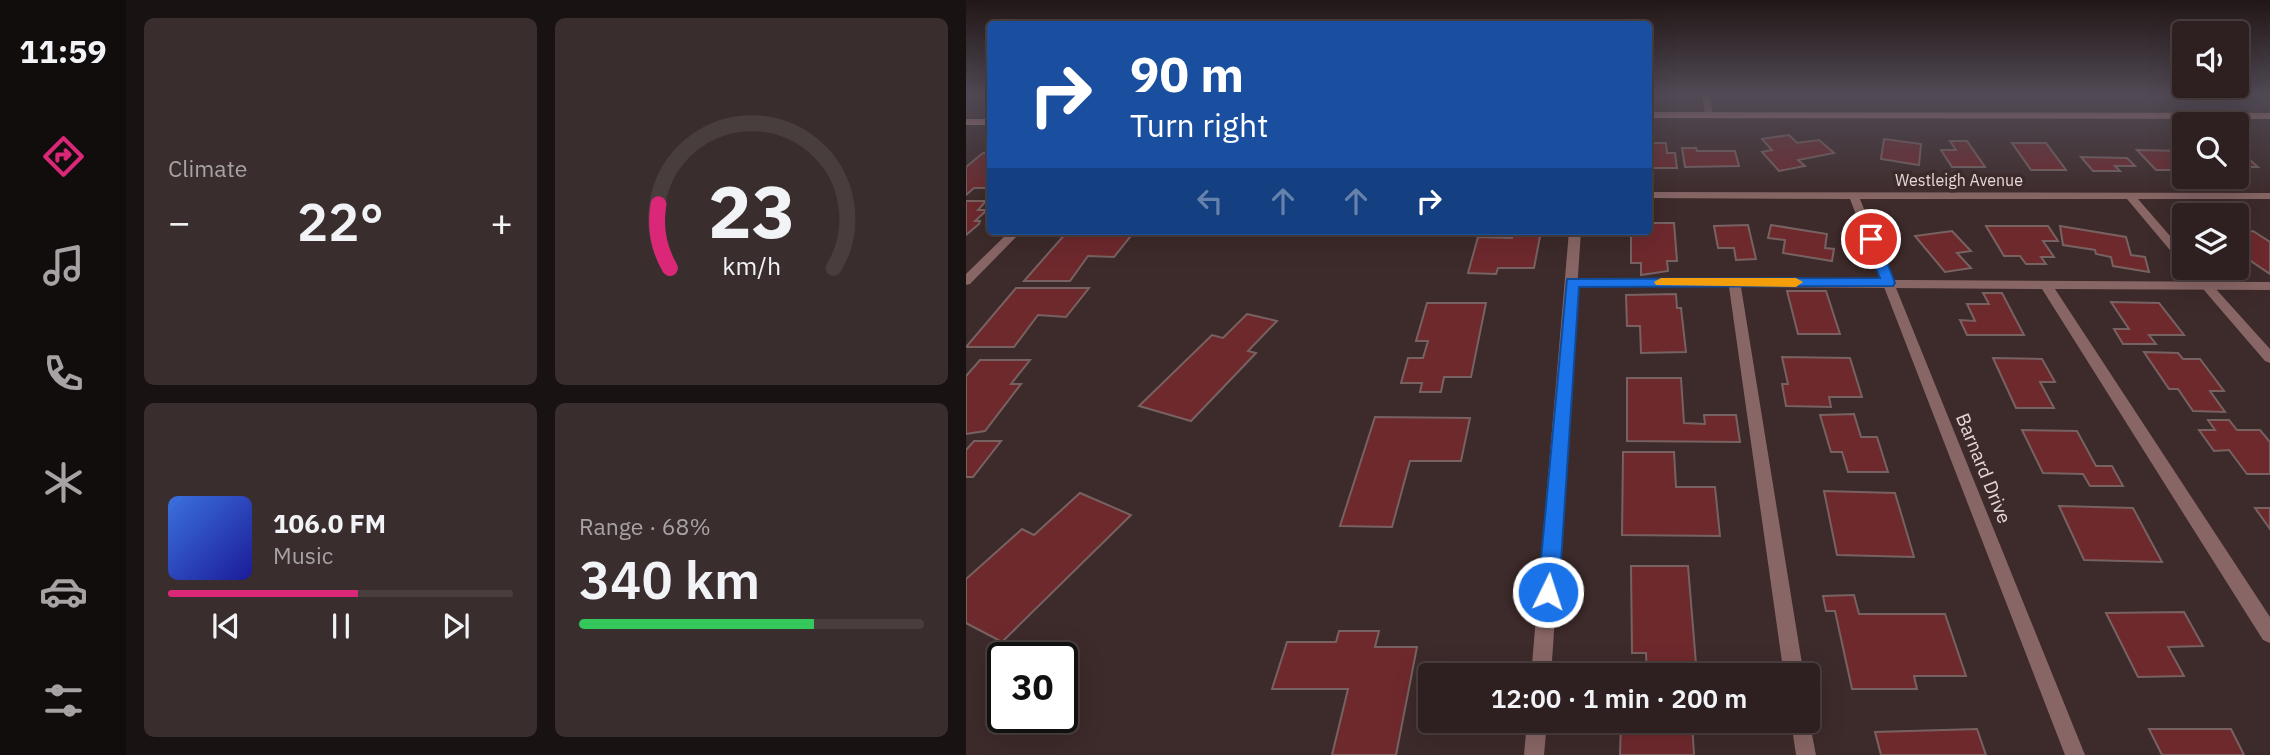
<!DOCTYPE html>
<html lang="en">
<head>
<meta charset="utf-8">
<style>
	body { margin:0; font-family:"IBM Plex Sans",sans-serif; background:#3a2d2d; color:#f1f3f6; height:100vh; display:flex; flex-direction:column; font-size:26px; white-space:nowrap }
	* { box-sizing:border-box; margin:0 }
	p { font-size:23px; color:#a7a3a5 }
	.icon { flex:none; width:38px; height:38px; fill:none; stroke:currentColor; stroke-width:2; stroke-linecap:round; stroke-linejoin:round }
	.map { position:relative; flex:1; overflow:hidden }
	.panel { display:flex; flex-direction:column; gap:18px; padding:18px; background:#191212; width:840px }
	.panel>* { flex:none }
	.hud { position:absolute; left:21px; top:21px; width:665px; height:214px; border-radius:7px; box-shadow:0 7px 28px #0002,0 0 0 2px #493e3e; background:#1a4fa0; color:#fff; overflow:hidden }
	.controls { position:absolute; left:1206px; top:21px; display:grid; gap:14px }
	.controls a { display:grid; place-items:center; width:77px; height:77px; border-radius:7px; background:#2e2020; box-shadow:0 7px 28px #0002,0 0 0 2px #493e3e; font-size:35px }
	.speed { position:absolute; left:21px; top:642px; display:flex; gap:14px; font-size:35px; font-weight:700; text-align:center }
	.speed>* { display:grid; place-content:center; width:91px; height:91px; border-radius:50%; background:#2e2020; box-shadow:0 7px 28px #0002,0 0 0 2px #493e3e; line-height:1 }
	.speed .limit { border:4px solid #111; border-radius:10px; background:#fff; color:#111 }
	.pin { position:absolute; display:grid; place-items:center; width:60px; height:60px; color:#fff; margin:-30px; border:4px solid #fff; border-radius:50%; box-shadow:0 2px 7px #0007 }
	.me { position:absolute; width:77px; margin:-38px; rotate:4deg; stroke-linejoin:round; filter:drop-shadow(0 0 5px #0008) }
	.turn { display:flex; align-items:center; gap:24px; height:147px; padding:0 28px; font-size:32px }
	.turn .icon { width:91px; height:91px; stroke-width:2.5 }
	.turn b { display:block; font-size:49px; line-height:60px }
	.lanes { display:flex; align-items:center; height:66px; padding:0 28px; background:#0003; justify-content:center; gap:35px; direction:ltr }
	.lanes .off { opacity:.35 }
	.big { font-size:52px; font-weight:600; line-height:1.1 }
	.panel .card { flex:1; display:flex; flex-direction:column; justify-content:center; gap:10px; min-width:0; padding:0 24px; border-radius:10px; background:#3a2d2d }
	.panel .dial { align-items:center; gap:0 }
	.dial svg { height:182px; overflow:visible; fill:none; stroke:#493e3e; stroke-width:7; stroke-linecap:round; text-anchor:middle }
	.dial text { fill:#f1f3f6; stroke:none }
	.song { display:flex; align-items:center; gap:21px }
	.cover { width:84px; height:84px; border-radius:10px; background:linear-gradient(135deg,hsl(220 70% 55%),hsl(240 70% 35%)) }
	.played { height:7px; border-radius:4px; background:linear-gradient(90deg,#db2777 55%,#493e3e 55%) }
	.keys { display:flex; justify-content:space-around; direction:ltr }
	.heat { display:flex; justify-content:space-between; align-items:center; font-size:38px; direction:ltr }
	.charge { height:10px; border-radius:5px; background:linear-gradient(90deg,#34c759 68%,#493e3e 0) }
	.panel .tiles { flex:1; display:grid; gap:18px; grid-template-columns:repeat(2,1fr) }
	.trip { position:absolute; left:452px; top:663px; width:402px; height:70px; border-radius:7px; background:#2e2020; box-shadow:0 7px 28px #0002,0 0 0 2px #493e3e; font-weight:600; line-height:70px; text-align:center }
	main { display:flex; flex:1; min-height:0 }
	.dock { display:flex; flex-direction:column; width:126px; justify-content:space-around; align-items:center; background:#120d0d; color:#a7a3a5 }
	.dock .icon { width:49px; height:49px }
	.dock .selected { color:#db2777 }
	.dock b { font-size:32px; color:#f1f3f6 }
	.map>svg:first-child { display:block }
	.building { fill:#6e292d; stroke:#776261; stroke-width:2 }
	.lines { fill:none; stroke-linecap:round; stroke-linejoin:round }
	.service { fill:#886665; fill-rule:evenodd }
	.minor { fill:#886665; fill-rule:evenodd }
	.secondary { fill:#b98483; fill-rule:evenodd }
	.route { fill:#1a73e8; stroke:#114b97; stroke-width:2 }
	.slow { fill:#f59e0b }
	.labels { text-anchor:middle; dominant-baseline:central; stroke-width:7; stroke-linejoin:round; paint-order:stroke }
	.far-street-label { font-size:16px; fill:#e6d9d8; stroke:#3d2a2a }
	.street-label { font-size:19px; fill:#e6d9d8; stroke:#3d2a2a }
</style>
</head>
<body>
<main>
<nav class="dock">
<b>11:59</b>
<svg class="icon selected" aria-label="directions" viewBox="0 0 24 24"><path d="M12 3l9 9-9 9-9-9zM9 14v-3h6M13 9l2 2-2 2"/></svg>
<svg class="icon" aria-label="music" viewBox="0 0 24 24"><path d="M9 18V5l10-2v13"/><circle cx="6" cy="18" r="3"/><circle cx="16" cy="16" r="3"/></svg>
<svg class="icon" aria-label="phone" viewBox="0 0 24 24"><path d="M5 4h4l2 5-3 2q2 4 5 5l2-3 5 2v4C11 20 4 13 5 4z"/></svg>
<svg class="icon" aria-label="climate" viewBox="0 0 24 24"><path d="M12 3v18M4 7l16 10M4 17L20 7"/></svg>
<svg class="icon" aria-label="car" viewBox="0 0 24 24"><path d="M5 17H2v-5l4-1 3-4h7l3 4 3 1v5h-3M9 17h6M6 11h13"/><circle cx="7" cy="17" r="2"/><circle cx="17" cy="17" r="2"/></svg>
<svg class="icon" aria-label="filters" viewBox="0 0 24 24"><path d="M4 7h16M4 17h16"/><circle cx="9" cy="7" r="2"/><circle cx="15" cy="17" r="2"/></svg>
</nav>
<section class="panel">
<div class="tiles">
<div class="card"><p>Climate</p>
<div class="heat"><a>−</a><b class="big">22°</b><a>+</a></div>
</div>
<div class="card dial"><svg viewBox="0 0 100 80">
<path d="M14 69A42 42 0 1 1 86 69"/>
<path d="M14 69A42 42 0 0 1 9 41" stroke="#db2777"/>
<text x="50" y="56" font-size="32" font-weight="700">23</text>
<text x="50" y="72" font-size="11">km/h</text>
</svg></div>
<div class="card">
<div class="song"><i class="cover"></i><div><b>106.0 FM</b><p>Music</p></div></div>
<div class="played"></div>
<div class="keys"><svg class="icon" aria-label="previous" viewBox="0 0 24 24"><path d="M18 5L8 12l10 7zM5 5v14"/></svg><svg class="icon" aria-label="pause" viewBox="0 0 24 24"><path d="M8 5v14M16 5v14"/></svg><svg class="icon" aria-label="next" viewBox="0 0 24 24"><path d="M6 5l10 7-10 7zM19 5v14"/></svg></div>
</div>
<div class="card"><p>Range · 68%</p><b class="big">340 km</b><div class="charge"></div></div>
</div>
</section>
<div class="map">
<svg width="1304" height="755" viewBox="0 0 1304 755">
	<rect width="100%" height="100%" fill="#3d2a2a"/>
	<!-- building -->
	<g class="building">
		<polygon points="823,135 831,143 853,140 868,153 832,160 839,166 813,171 796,152 806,150 796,139"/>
		<polygon points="918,139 955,144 953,165 915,159"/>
		<polygon points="984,141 1001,141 1019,167 986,167 975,150 990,150"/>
		<polygon points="682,143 700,143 701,153 709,153 711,168 682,168"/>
		<polygon points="1046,143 1080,143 1100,170 1065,170"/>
		<polygon points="716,148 730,148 731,151 769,151 773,166 719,167"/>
		<polygon points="1270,148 1292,167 1270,167"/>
		<polygon points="1171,150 1218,151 1218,170 1190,170"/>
		<polygon points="17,153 24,153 24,188 8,188 0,195 0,167"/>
		<polygon points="1115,157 1161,158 1169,166 1149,166 1154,171 1127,171"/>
		<polygon points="0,201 20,201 12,210 21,210 9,221 14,221 13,224 0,235"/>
		<polygon points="682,223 708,223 711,261 701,261 702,271 675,275 675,263 665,263 665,233 655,231 682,231"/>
		<polygon points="782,225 790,259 770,260 768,248 752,248 748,226"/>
		<polygon points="805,225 861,234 859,248 868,249 866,261 817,253 819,240 802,238"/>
		<polygon points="1020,226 1082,226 1092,241 1077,241 1088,257 1075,257 1080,264 1060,264 1054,256 1038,256"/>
		<polygon points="1094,226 1160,237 1165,255 1179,257 1183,272 1147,266 1145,257 1130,254 1129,250 1097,245"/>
		<polygon points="547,231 575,231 568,268 532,268 530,274 502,273 512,237 546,238"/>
		<polygon points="986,231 1005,251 991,253 1005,268 979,272 949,236"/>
		<polygon points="1287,231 1304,242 1304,274 1270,251 1270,235"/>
		<polygon points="101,232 168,232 148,257 122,256 104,281 58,281"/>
		<polygon points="50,288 123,288 100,317 72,315 48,347 0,347"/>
		<polygon points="821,291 860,291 874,334 832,334"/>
		<polygon points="1017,293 1036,293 1058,335 1001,335 994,320 1009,321 1001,304 1023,304"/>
		<polygon points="710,294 711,308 715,308 720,352 675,353 674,326 661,326 660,295"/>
		<polygon points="1145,302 1193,303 1218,335 1183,335 1190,344 1157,344 1148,329 1163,329"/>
		<polygon points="461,303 520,303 505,377 478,377 475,392 454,392 456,383 435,383 442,358 457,358 462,341 450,341"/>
		<polygon points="281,314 311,321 282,351 290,353 225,421 173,406 246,335 257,338"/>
		<polygon points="1178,352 1212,353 1217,359 1234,359 1258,391 1244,391 1259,412 1227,411 1212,389 1203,389"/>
		<polygon points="816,357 884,358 896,397 863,397 865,407 820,406 816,384 822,384"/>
		<polygon points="1027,358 1076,359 1089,382 1074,382 1088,408 1050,408"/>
		<polygon points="14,360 64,360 45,384 55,384 19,431 0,434 0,376"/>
		<polygon points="661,378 715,378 718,423 739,424 738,415 770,415 774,442 661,441"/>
		<polygon points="888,414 895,437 911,437 922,472 882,472 876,452 865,452 854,415"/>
		<polygon points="409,417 504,418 495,461 444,461 426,527 374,526"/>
		<polygon points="1242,420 1263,420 1271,430 1294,430 1304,442 1304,474 1281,474 1263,450 1248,451 1233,430 1249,430"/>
		<polygon points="1056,430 1111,431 1130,466 1146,466 1157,486 1124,486 1117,474 1077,473"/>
		<polygon points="8,441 35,441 7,477 0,477 0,450"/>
		<polygon points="657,452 708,452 710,487 749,487 754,536 656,535"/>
		<polygon points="858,491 929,493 948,557 871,555"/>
		<polygon points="114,493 165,515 36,642 0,623 0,579 56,529 68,535"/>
		<polygon points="1093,506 1167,508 1196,562 1118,560"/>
		<polygon points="1289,508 1304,508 1304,529"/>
		<polygon points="665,566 722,566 731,676 681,676 680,653 666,653"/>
		<polygon points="888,595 893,614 979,614 1000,676 948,676 951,689 886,689 869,611 860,611 857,596"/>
		<polygon points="1218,612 1237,646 1202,647 1218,676 1172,677 1140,613"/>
		<polygon points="373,631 413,631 409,647 451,647 430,755 366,755 382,689 306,689 321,642 370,642"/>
		<polygon points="655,721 726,721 728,755 654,755"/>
		<polygon points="1011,729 1020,755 915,755 909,732"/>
		<polygon points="1183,729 1265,729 1278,755 1196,755"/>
	</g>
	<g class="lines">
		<!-- service -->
		<g class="service">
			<polygon points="606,278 1304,282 1304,290 1089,289 1304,617 1304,643 1297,640 1076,289 775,287 838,676 818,676 763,287 602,285 600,282 602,279"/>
			<polygon points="842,714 850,755 830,755 825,721 842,721"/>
		</g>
		<!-- minor -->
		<g class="minor">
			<polygon points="736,95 744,95 747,117 739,115"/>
			<polygon points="682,192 1304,193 1304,199 1172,199 1218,252 1218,263 1214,262 1161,199 894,199 1119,755 1099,755 884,199 682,198"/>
			<polygon points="44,231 56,231 4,284 0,285 0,274"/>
			<polygon points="603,231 615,231 585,676 565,676"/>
			<polygon points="1219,268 1231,268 1304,349 1304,363 1299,361"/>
			<polygon points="561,721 581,721 578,755 558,755"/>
		</g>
		<!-- secondary -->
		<g class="secondary">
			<polygon points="682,112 1304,113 1304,119 682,118"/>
			<rect x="0" y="119" width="24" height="6"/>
		</g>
	</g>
	<!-- sky -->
	<linearGradient id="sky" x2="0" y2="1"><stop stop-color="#221717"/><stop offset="0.47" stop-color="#514a55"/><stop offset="1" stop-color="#514a55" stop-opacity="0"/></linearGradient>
	<rect width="1304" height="201" fill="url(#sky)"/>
	<!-- route -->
	<polygon class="route" points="905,235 912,239 929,283 927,286 613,287 593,592 590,599 582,602 575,599 572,592 601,279 914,278 899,239"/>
	<!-- slow -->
	<polygon class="slow" points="695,278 830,278 837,282 830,287 690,285 688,282"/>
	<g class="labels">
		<!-- far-street labels -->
		<g class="far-street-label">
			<text x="993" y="180">Westleigh Avenue</text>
		</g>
		<!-- street labels -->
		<g class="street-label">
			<text transform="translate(1018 468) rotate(68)">Barnard Drive</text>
		</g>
	</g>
</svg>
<div class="controls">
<a><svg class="icon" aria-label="sound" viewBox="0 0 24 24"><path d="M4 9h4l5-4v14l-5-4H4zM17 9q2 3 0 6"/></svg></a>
<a><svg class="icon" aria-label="search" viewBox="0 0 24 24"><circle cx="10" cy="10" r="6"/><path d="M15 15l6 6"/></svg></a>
<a><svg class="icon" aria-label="layers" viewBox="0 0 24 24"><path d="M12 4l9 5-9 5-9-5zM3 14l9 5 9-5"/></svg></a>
</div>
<div class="speed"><div class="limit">30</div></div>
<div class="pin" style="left:905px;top:239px;background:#d93025"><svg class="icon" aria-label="arrive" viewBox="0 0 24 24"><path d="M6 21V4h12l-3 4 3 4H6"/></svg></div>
<svg class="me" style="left:582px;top:592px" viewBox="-20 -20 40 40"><circle r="17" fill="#1a73e8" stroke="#fff" stroke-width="3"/><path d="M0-11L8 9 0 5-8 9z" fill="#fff"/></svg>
<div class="trip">12:00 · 1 min · 200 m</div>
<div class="hud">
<div class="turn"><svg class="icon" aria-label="right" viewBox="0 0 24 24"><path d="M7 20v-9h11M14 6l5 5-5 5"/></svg><div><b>90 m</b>Turn right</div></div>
<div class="lanes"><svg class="icon off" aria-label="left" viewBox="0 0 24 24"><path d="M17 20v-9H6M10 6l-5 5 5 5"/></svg><svg class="icon off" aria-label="ahead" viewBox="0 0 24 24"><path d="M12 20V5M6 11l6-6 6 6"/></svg><svg class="icon off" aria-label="ahead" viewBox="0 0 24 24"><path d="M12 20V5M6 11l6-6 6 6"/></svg><svg class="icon" aria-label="right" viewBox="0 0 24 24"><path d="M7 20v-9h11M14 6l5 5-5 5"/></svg></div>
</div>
</div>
</main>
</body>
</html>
